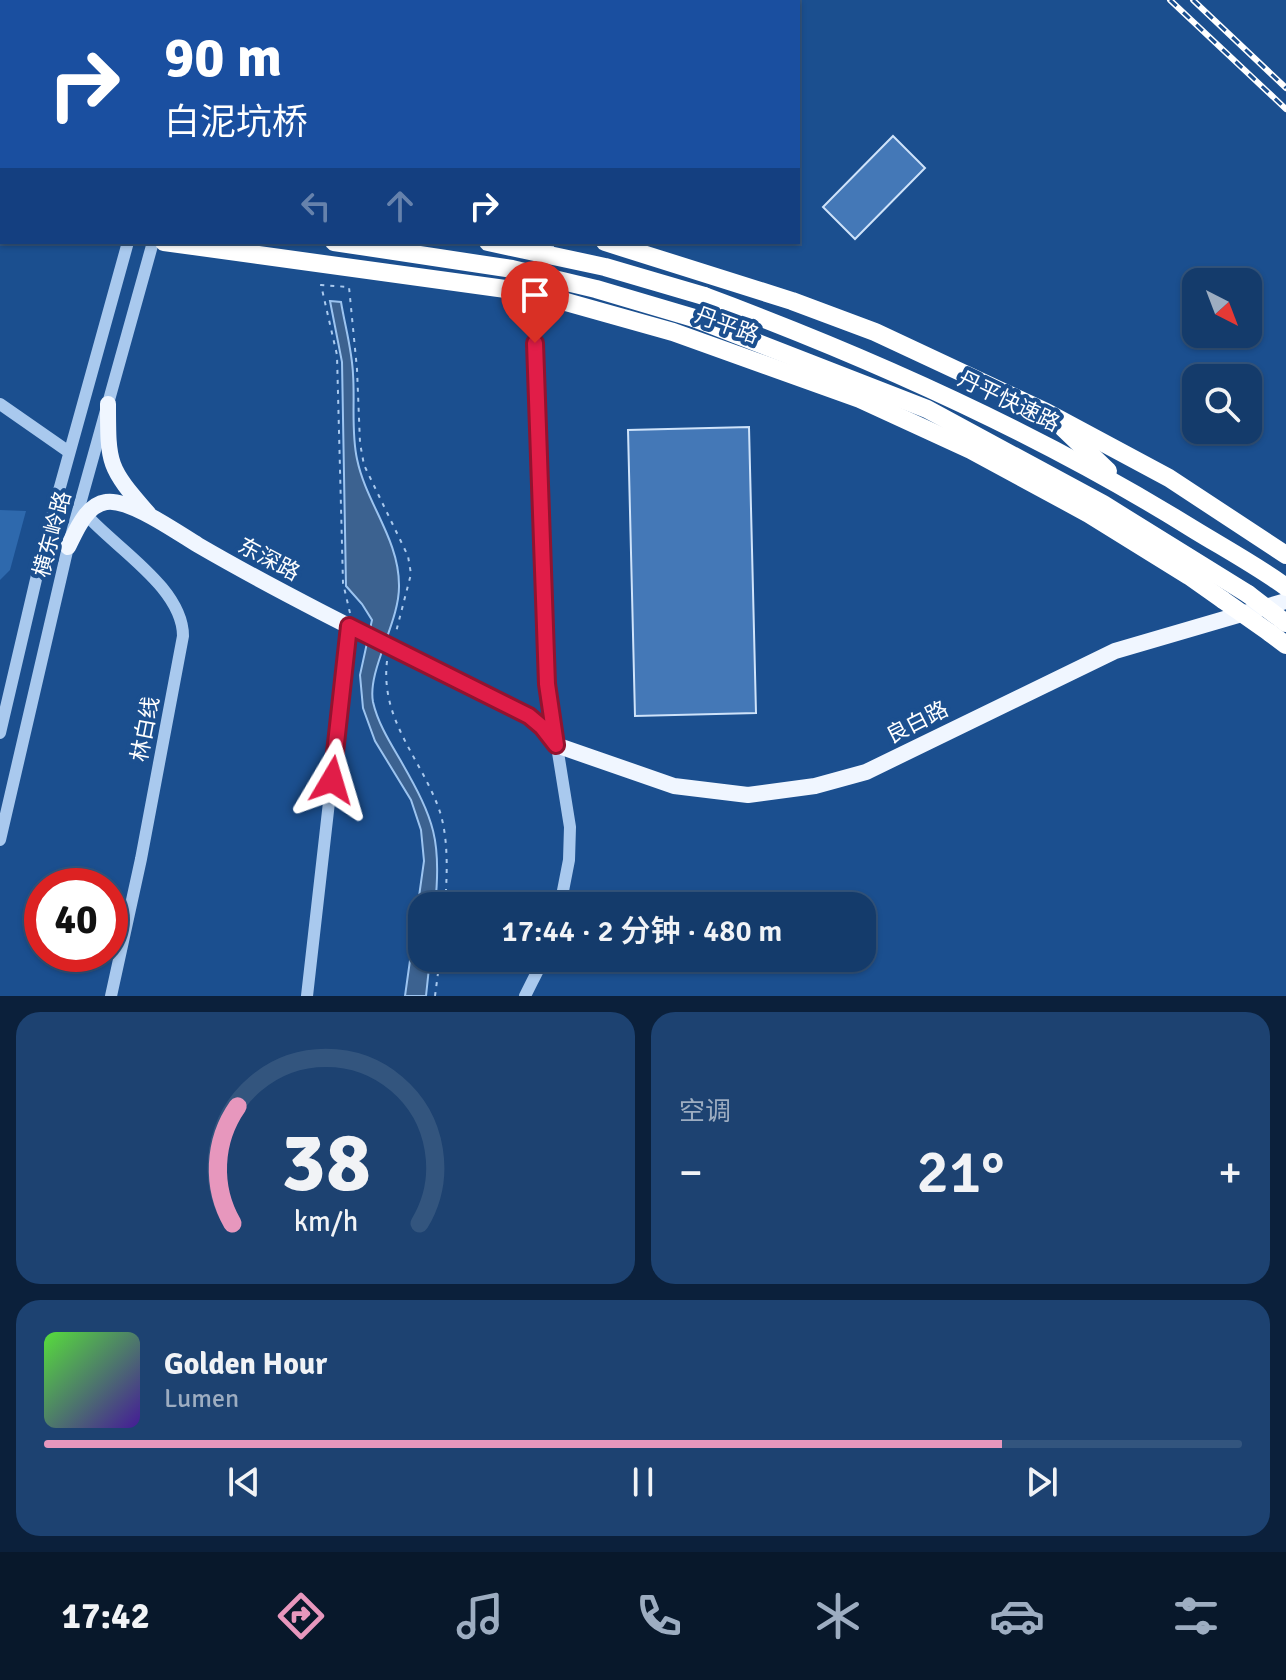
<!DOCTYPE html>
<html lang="zh">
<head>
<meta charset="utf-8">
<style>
	body { margin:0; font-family:Signika,"Noto Sans SC",sans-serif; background:#1d4271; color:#f1f3f6; height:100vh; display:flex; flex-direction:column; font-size:30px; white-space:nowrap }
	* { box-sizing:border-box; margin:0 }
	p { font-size:26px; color:#9dadc1 }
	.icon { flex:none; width:44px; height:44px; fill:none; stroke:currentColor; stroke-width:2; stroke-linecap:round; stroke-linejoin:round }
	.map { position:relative; height:996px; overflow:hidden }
	.details { display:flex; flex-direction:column; gap:16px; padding:16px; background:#0b203b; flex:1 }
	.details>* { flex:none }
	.guide { position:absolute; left:0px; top:0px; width:800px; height:244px; box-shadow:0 2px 6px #0004,0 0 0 2px #33557e; background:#1a4fa0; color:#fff; overflow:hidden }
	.needle { width:52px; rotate:138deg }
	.controls { position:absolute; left:1182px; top:268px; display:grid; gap:16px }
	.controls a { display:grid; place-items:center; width:80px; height:80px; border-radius:16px; background:#143b6b; box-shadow:0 2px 6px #0004,0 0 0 2px #33557e; font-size:40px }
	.speed { position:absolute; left:24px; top:868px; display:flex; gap:16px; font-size:40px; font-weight:700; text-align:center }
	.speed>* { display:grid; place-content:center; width:104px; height:104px; border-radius:50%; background:#143b6b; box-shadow:0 2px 6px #0004,0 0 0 2px #33557e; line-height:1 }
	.speed .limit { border:12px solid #d22; background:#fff; color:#111 }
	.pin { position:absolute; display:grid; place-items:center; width:68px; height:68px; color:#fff; margin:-82px -34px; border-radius:50% 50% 50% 0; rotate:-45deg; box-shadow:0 0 8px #0007 }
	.pin .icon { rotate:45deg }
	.me { position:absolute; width:88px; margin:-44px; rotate:7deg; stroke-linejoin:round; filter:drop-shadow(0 0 6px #0008) }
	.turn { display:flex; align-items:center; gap:28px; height:168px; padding:0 32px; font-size:36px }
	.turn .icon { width:104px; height:104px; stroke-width:2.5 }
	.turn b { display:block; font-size:56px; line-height:68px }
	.lanes { display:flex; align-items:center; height:76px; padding:0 32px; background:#0003; justify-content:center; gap:40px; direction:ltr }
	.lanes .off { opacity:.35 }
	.big { font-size:60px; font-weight:600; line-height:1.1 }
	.details .card { flex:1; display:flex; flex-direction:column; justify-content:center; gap:12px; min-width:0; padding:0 28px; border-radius:24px; background:#1d4271 }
	.details .dial { align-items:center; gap:0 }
	.dial svg { height:208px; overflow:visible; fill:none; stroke:#33557e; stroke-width:7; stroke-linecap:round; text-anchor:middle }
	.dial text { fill:#f1f3f6; stroke:none }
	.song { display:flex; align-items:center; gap:24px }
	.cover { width:96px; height:96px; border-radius:12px; background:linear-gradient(135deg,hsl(110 70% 55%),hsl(260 70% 35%)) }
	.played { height:8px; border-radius:4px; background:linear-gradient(90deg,#e797bd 80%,#33557e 80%) }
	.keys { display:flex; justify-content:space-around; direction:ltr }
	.heat { display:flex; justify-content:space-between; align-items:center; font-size:44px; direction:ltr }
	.details .tiles { flex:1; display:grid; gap:16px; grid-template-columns:1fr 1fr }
	.card:last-child { grid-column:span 2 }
	.trip { position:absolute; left:408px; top:892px; width:468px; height:80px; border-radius:24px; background:#143b6b; box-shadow:0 2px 6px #0004,0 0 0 2px #33557e; font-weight:600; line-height:80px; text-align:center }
	.tabs { display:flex; height:128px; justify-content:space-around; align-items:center; background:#08182b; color:#9dadc1 }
	.tabs .icon { width:56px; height:56px }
	.tabs .active { color:#e797bd }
	.tabs b { font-size:36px; color:#f1f3f6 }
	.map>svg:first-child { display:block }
	.green { fill:#2e69ad }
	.water { fill:#3c6290; stroke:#9cc4f0; stroke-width:2 }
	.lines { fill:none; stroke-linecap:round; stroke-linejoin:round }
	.stream { stroke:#9cc4f0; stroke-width:3 }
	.canal { stroke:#3c6290; stroke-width:12 }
	.building { fill:#4478b7; stroke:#cfe3fa; stroke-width:2 }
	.path { stroke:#a9c9ee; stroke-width:2; stroke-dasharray:4 6; stroke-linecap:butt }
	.minor { stroke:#a9c9ee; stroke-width:12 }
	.major { stroke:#f0f6ff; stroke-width:16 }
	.highway { stroke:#fff; stroke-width:18 }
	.rail-casing { stroke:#fff; stroke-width:6 }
	.rail { stroke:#1b4f8f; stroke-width:3; stroke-dasharray:9; stroke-linecap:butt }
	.highway-bridge { stroke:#fff; stroke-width:18 }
	.route-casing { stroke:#92132f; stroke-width:20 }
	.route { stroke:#e11d48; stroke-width:14 }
	.labels { text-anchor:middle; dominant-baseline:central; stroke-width:8; stroke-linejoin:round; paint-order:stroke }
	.street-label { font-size:22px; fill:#fff; stroke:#1b4f8f }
</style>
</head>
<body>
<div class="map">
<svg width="1286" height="996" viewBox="0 0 1286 996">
	<rect width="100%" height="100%" fill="#1b4f8f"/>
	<!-- green -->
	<g class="green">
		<polygon points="0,0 95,2 2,2 2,140"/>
		<polygon points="0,510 26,511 10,570 0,580"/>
	</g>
	<!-- water -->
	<path class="water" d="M330,301L341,302C345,326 352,350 353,374C355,402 351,432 357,459C366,503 399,539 399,585C400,622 367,670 373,702C378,724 391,744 402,763C434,819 442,841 435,906H422V958H430L426,996H405L424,861L421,830L411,800L375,741L363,708L360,675L372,620L362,604L346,586L342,362Z"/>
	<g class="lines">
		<!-- stream -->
		<g class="stream">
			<polyline points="122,0 122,2"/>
			<polyline points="582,2 586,0"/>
		</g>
		<!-- canal -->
		<polyline class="canal" points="0,77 2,78"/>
	</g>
	<!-- building -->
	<g class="building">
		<polygon points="893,136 925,168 855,239 823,207"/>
		<polygon points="749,427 756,713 635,716 628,430"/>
	</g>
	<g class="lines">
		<!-- path -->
		<g class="path">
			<polyline points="100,0 101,2"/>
			<polyline points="0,55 2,56"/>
			<polyline points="350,613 343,583 337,355 321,285 349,287 357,369 360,443 364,465 408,556 411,574 396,632"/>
			<path d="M387,661C380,721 422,759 440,812C449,841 447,877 445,906"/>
			<polyline points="435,996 440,958"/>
		</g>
		<!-- minor -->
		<g class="minor">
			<polyline points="262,2 264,0"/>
			<polyline points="283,2 285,0"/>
			<polyline points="549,242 534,293 547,684 570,827 569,860 560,906"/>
			<polyline points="0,404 69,452"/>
			<path d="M81,509C110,545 183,586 183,636L141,859L111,996"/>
			<polyline points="0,733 45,541 128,242"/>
			<polyline points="0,840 68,547 153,242"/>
			<polyline points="307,996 349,626"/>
			<polyline points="525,996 544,958"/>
		</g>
		<!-- major -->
		<g class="major">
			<path d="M108,404C108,465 108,467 148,513"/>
			<path d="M68,547C76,531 86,505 106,502C129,498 178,533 198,545C305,607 418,660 529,716L542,727L556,745L674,786L748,795L815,786L866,772L1115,651L1286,601"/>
		</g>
		<!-- highway -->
		<g class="highway">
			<polyline points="0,151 2,151"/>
			<polyline points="0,173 2,173"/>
			<polyline points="0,196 2,197"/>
			<polyline points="0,222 2,223"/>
			<polyline points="164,242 534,293 673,332 860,399 971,450 1089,514 1189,576 1223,600"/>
			<polyline points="605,242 792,301 875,332 1046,412 1169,478 1286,555"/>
			<path d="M704,296C874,359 1039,433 1193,529C1224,548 1257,566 1286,587"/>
			<polyline points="694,318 927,409 1103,504 1248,594"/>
			<polyline points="1063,428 1108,471"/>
			<polyline points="1270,633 1286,645"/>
		</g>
		<defs>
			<g id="rail">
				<polyline points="1170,0 1286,109"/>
				<polyline points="1193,0 1286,88"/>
			</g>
		</defs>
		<!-- rail casing -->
		<use href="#rail" class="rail-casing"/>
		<!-- rail -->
		<use href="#rail" class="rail"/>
		<!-- highway-bridge -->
		<g class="highway-bridge">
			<polyline points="334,242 512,269 596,289 694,318"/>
			<polyline points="488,242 605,267 704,296"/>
			<polyline points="1248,594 1286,623"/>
			<polyline points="1223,600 1270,633"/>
		</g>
	</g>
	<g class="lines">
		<defs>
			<polyline id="route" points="332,780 349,626 529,716 542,727 556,745 547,684 535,343"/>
		</defs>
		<!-- route casing -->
		<use href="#route" class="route-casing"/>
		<!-- route -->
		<use href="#route" class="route"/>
	</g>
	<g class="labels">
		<!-- street labels -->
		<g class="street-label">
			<text transform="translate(727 325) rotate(20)">丹平路</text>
			<text transform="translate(1009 401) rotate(26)">丹平快速路</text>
			<text transform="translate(52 534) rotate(-75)">横东岭路</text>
			<text transform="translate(269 559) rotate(28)">东深路</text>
			<text transform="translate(917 722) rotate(-27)">良白路</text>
			<text transform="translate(145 729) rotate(-79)">林白线</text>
		</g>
	</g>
</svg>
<div class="controls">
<a><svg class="needle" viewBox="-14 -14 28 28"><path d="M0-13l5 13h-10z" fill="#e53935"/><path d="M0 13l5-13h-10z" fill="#9dadc1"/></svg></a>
<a><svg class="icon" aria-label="search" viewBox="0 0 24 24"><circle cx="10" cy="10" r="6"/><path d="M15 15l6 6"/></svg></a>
</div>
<div class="speed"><div class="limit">40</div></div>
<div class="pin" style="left:535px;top:343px;background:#d93025"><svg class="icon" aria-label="arrive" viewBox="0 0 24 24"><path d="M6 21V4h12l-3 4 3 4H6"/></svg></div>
<svg class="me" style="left:332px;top:780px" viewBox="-20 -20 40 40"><path d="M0-17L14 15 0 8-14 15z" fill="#e11d48" stroke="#fff" stroke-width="4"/></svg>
<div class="trip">17:44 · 2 分钟 · 480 m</div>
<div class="guide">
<div class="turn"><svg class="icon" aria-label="right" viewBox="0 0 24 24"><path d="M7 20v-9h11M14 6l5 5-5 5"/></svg><div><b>90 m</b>白泥坑桥</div></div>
<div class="lanes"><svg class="icon off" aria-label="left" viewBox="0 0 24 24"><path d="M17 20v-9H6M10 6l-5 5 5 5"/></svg><svg class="icon off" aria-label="ahead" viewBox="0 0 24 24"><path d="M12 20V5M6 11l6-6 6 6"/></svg><svg class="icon" aria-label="right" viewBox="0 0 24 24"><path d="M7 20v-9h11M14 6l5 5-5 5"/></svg></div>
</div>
</div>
<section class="details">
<div class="tiles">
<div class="card dial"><svg viewBox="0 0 100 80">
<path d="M14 69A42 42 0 1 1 86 69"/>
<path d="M14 69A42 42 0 0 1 16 24" stroke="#e797bd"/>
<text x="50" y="56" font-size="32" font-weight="700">38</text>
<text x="50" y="72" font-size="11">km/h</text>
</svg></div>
<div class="card"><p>空调</p>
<div class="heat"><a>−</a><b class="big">21°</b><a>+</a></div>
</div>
<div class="card">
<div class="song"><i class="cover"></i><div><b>Golden Hour</b><p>Lumen</p></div></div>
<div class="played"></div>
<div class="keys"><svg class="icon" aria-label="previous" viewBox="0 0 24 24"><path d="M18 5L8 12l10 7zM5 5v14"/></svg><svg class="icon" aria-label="pause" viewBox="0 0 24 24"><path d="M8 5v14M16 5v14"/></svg><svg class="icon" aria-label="next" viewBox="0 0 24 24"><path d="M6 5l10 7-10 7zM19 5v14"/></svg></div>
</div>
</div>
</section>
<nav class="tabs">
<b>17:42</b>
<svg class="icon active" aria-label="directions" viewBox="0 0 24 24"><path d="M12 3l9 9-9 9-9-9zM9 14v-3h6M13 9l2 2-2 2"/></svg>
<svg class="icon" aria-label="music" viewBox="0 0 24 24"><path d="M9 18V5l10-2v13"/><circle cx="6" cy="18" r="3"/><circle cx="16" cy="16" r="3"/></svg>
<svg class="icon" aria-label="phone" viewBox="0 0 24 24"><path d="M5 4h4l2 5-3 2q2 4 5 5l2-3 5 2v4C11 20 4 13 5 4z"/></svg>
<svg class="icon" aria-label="climate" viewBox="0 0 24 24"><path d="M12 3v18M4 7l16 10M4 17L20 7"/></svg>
<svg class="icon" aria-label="car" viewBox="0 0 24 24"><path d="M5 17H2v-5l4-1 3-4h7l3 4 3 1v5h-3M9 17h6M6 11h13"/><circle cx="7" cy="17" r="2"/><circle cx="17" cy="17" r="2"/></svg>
<svg class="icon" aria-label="filters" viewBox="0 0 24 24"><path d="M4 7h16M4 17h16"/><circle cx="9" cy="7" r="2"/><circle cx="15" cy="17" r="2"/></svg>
</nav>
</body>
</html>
